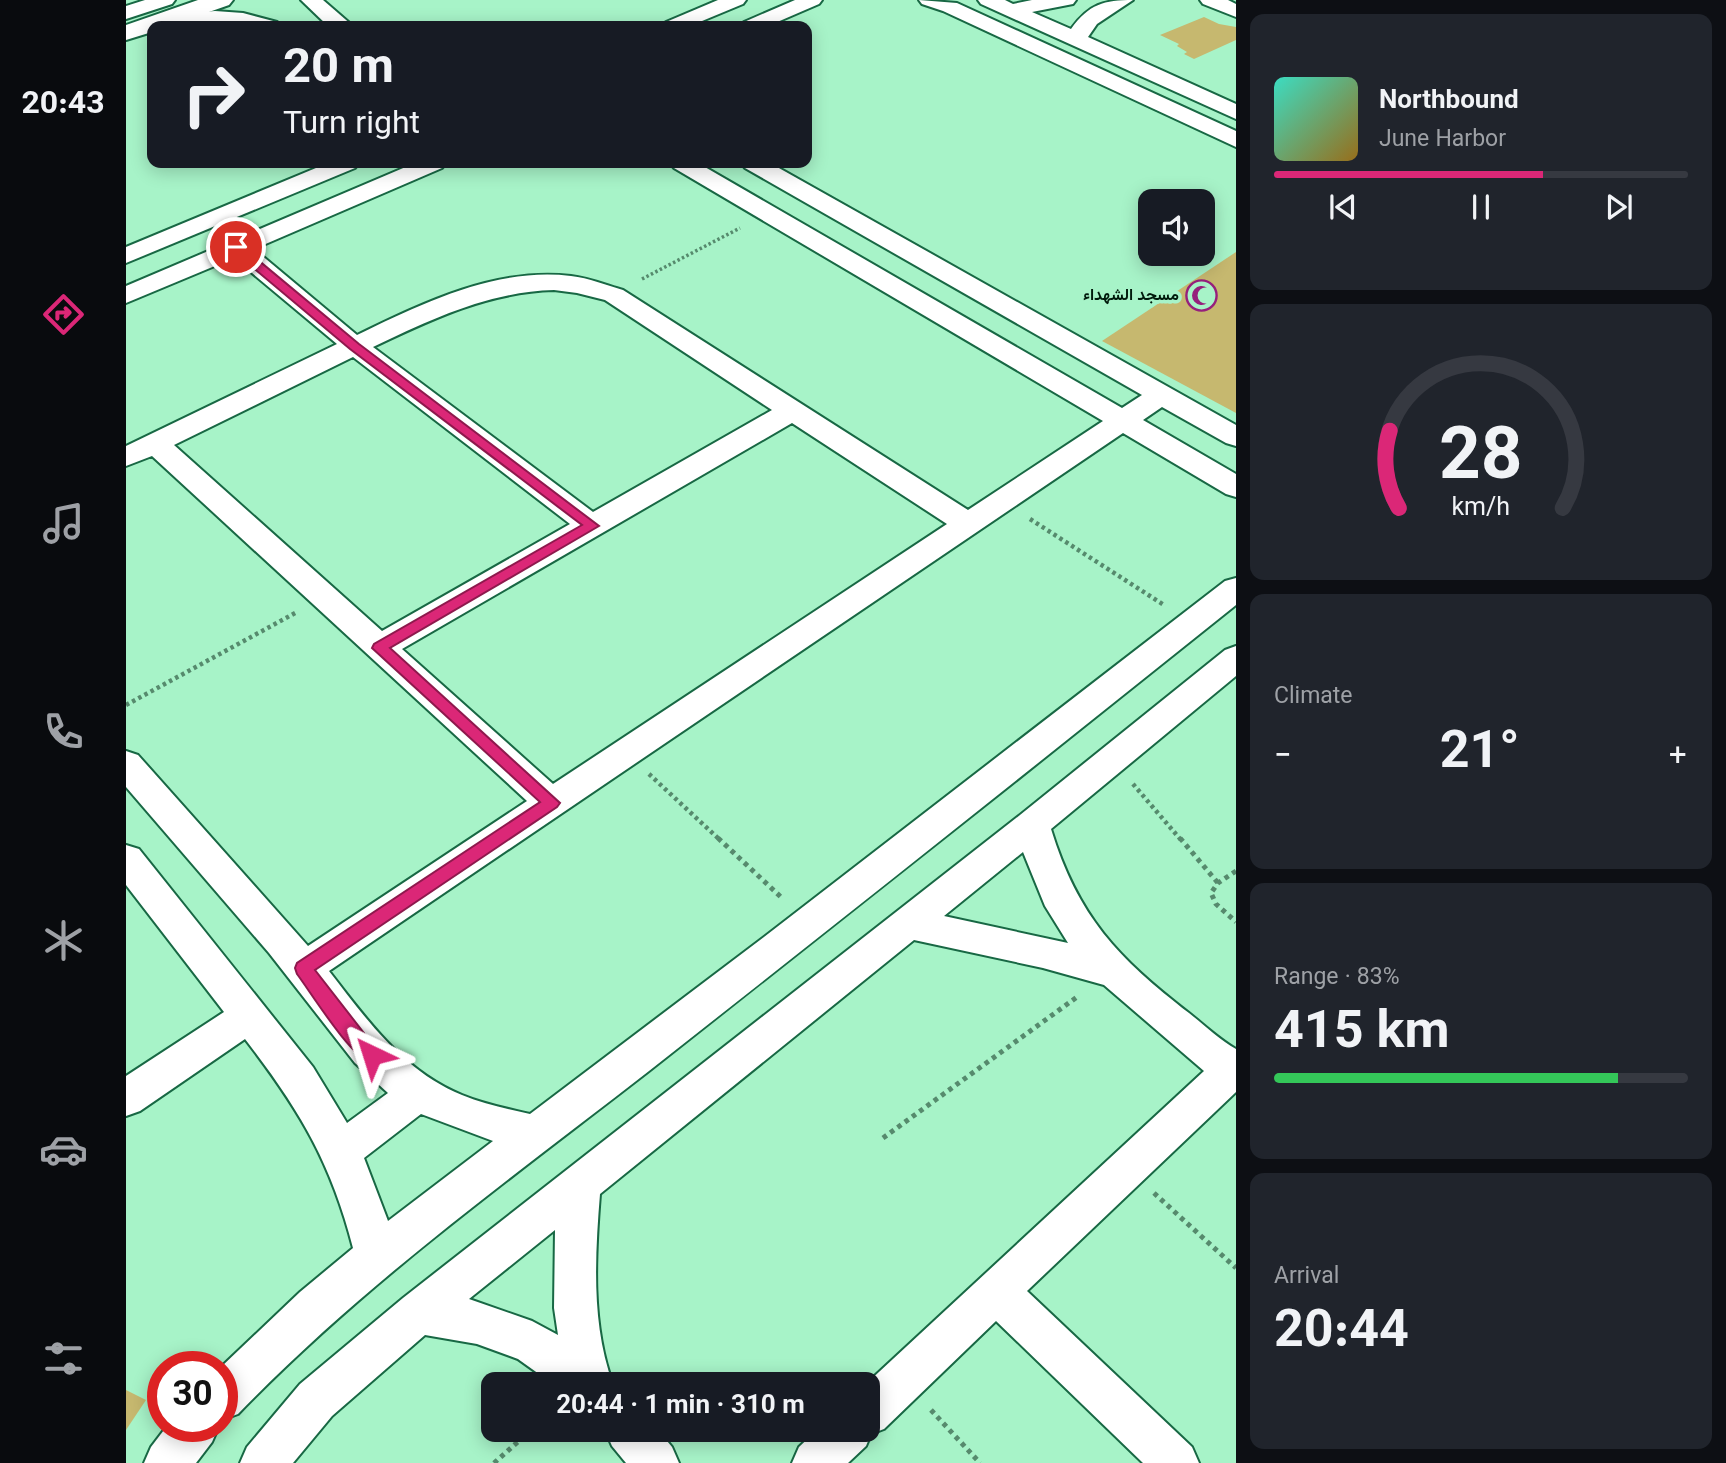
<!DOCTYPE html>
<html lang="en">
<head>
<meta charset="utf-8">
<style>
	body { margin:0; font-family:Georgia,Vazirmatn,serif; background:#20242c; color:#f1f3f6; height:100vh; display:flex; flex-direction:column; font-size:26px; white-space:nowrap }
	* { box-sizing:border-box; margin:0 }
	p { font-size:23px; color:#9ea1a6 }
	.icon { flex:none; width:38px; height:38px; fill:none; stroke:currentColor; stroke-width:2; stroke-linecap:round; stroke-linejoin:round }
	.map { position:relative; flex:1; overflow:hidden }
	.side { display:flex; flex-direction:column; gap:14px; padding:14px; background:#0d0f14; width:490px }
	.side>* { flex:none }
	.top-card { position:absolute; left:21px; top:21px; width:665px; height:147px; border-radius:14px; box-shadow:0 4px 18px #0003; background:#171b24; color:#f1f3f6; overflow:hidden }
	.buttons { position:absolute; left:1012px; top:189px; display:grid; gap:14px }
	.buttons a { display:grid; place-items:center; width:77px; height:77px; border-radius:14px; background:#171b24; box-shadow:0 4px 18px #0003; font-size:35px }
	.speed { position:absolute; left:21px; top:1351px; display:flex; gap:14px; font-size:35px; font-weight:700; text-align:center }
	.speed>* { display:grid; place-content:center; width:91px; height:91px; border-radius:50%; background:#171b24; box-shadow:0 4px 18px #0003; line-height:1 }
	.speed .limit { border:10px solid #d22; background:#fff; color:#111 }
	.pin { position:absolute; display:grid; place-items:center; width:60px; height:60px; color:#fff; margin:-30px; border:4px solid #fff; border-radius:50%; box-shadow:0 2px 7px #0007 }
	.me { position:absolute; width:77px; margin:-38px; rotate:319deg; stroke-linejoin:round; filter:drop-shadow(0 0 5px #0008) }
	.turn { display:flex; align-items:center; gap:24px; height:147px; padding:0 21px; font-size:32px }
	.turn .icon { width:91px; height:91px; stroke-width:2.5 }
	.turn b { display:block; font-size:49px; line-height:60px }
	.big { font-size:52px; font-weight:700; line-height:1.1 }
	.side .card { flex:1; display:flex; flex-direction:column; justify-content:center; gap:10px; min-width:0; padding:0 24px; border-radius:14px; background:#20242c }
	.side .dial { align-items:center; gap:0 }
	.dial svg { height:182px; overflow:visible; fill:none; stroke:#363941; stroke-width:7; stroke-linecap:round; text-anchor:middle }
	.dial text { fill:#f1f3f6; stroke:none }
	.song { display:flex; align-items:center; gap:21px }
	.cover { width:84px; height:84px; border-radius:10px; background:linear-gradient(135deg,hsl(170 70% 55%),hsl(40 70% 35%)) }
	.played { height:7px; border-radius:4px; background:linear-gradient(90deg,#db2777 65%,#363941 65%) }
	.keys { display:flex; justify-content:space-around; direction:ltr }
	.heat { display:flex; justify-content:space-between; align-items:center; font-size:38px; direction:ltr }
	.charge { height:10px; border-radius:5px; background:linear-gradient(90deg,#34c759 83%,#363941 0) }
	.trip { position:absolute; left:355px; top:1372px; width:399px; height:70px; border-radius:14px; background:#171b24; box-shadow:0 4px 18px #0003; font-weight:700; line-height:70px; text-align:center }
	main { display:flex; flex:1; min-height:0 }
	.tab-bar { display:flex; flex-direction:column; width:126px; justify-content:space-around; align-items:center; background:#090b0e; color:#9ea1a6 }
	.tab-bar .icon { width:49px; height:49px }
	.tab-bar .current { color:#db2777 }
	.tab-bar b { font-size:32px; color:#f1f3f6 }
	.map>svg:first-child { display:block }
	.building { fill:#c6b86f }
	.lines { fill:none; stroke-linecap:round; stroke-linejoin:round }
	.minor-casing { stroke:#186844; stroke-width:4 }
	.tertiary-casing { stroke:#186844; stroke-width:4 }
	.path-far2 { stroke:#568a6d; stroke-width:3.5; stroke-dasharray:2.5 2.5; stroke-linecap:butt }
	.path-far1 { stroke:#568a6d; stroke-width:4.5; stroke-dasharray:3.5 3.5; stroke-linecap:butt }
	.path { stroke:#568a6d; stroke-width:5; stroke-dasharray:4.5 4.5; stroke-linecap:butt }
	.minor { fill:#fff; fill-rule:evenodd }
	.tertiary { fill:#fff; fill-rule:evenodd }
	.route { fill:#db2777; stroke:#8e194d; stroke-width:2 }
	.labels { text-anchor:middle; dominant-baseline:central; stroke-width:7; stroke-linejoin:round; paint-order:stroke }
	.far-poi-label { font-size:16px; font-weight:bold; fill:#001a0c; stroke:#a7f3c8; text-anchor:end }
</style>
</head>
<body>
<main>
<nav class="tab-bar">
<b>20:43</b>
<svg class="icon current" aria-label="directions" viewBox="0 0 24 24"><path d="M12 3l9 9-9 9-9-9zM9 14v-3h6M13 9l2 2-2 2"/></svg>
<svg class="icon" aria-label="music" viewBox="0 0 24 24"><path d="M9 18V5l10-2v13"/><circle cx="6" cy="18" r="3"/><circle cx="16" cy="16" r="3"/></svg>
<svg class="icon" aria-label="phone" viewBox="0 0 24 24"><path d="M5 4h4l2 5-3 2q2 4 5 5l2-3 5 2v4C11 20 4 13 5 4z"/></svg>
<svg class="icon" aria-label="climate" viewBox="0 0 24 24"><path d="M12 3v18M4 7l16 10M4 17L20 7"/></svg>
<svg class="icon" aria-label="car" viewBox="0 0 24 24"><path d="M5 17H2v-5l4-1 3-4h7l3 4 3 1v5h-3M9 17h6M6 11h13"/><circle cx="7" cy="17" r="2"/><circle cx="17" cy="17" r="2"/></svg>
<svg class="icon" aria-label="filters" viewBox="0 0 24 24"><path d="M4 7h16M4 17h16"/><circle cx="9" cy="7" r="2"/><circle cx="15" cy="17" r="2"/></svg>
</nav>
<div class="map">
<svg width="1110" height="1463" viewBox="0 0 1110 1463">
	<rect width="100%" height="100%" fill="#a7f3c8"/>
	<!-- building -->
	<g class="building">
		<polygon points="1078,17 1093,24 1110,27 1110,40 1068,59 1058,54 1061,52 1051,46 1053,44 1034,35"/>
		<polygon points="1110,252 1110,413 976,341"/>
		<polygon points="0,1390 20,1400 0,1430"/>
	</g>
	<g class="lines">
		<defs>
			<g id="minor">
				<polygon points="19,0 49,0 46,4 0,19 0,6"/>
				<polygon points="175,0 197,0 227,26 202,26"/>
				<polygon points="592,0 620,0 617,4 564,26 537,26 540,22"/>
				<polygon points="669,0 696,0 693,4 642,26 615,26 618,22"/>
				<polygon points="793,0 831,3 1110,131 1110,147 817,11 796,4"/>
				<path d="M852,0H879L887,4L906,0H950L947,4L906,12L945,29C963,4 978,0 1007,0L971,24L962,37L1110,104V119L855,4Z"/>
				<polygon points="1074,0 1102,0 1110,4 1110,17 1077,4"/>
				<polygon points="89,11 117,13 151,22 154,26 89,23 26,27 22,22 25,18 32,16"/>
				<polygon points="202,163 233,163 229,168 0,263 0,247"/>
				<path d="M289,163H320L316,168L128,249L231,335C297,303 370,267 445,276C463,278 480,285 497,290L842,510L977,421L548,168L544,163H572L996,408L1016,395L619,168L615,163H644L1110,425V446L1100,443L1036,407L1017,420L1110,474V497L1100,494L997,433L203,971C241,1020 277,1071 336,1095C358,1104 382,1109 404,1114L638,937L1099,581L1110,578V605C915,761 719,917 523,1071C380,1182 239,1283 112,1414L96,1420L95,1367L174,1292L227,1248C205,1162 173,1109 119,1039L14,1111L0,1116V1076L98,1012L0,885V845L13,849L187,1067L221,1123L262,1093L229,1063L143,953L0,787V751L12,755L182,946L401,801L26,456L0,466V446L211,344L108,258L0,303V286ZM428,290L451,293L479,300L646,410L467,512L247,347C306,319 362,292 428,290ZM227,357L444,524L256,631L48,445ZM666,423L821,524L427,784L276,649ZM295,1114L367,1141L262,1221L238,1158Z"/>
				<path d="M1110,646V676L925,829C952,917 992,958 1063,1013C1078,1025 1094,1040 1110,1049V1092L901,1291L1066,1447L1073,1463H1017L870,1321L758,1429L745,1434L740,1446L722,1463H666L673,1447L691,1430H742V1384H740L1078,1071L978,985L917,968L788,940L474,1194C469,1256 465,1325 487,1384H427L392,1359L351,1344L299,1335L206,1416L167,1463H114L121,1447L174,1384L277,1298L894,815L1099,650ZM897,852L919,906L942,943L818,916ZM429,1230L428,1308L432,1335L406,1321L343,1299Z"/>
				<polygon points="41,1426 93,1426 86,1442 70,1463 18,1463 25,1447"/>
				<polygon points="479,1430 532,1430 546,1447 553,1463 500,1463 486,1446"/>
			</g>
			<polygon id="tertiary" points="72,0 107,0 103,5 43,26 26,26 26,32 0,40 0,25"/>
		</defs>
		<!-- minor casing -->
		<use href="#minor" class="minor-casing"/>
		<!-- tertiary casing -->
		<use href="#tertiary" class="tertiary-casing"/>
		<!-- path-far2 -->
		<polyline class="path-far2" points="516,279 614,228"/>
		<!-- path-far1 -->
		<g class="path-far1">
			<polyline points="904,519 1038,605"/>
			<polyline points="0,705 171,612"/>
			<polyline points="523,774 594,840"/>
			<polyline points="1007,784 1055,840"/>
		</g>
		<!-- path -->
		<g class="path">
			<polyline points="592,838 657,899"/>
			<polyline points="1054,838 1092,883"/>
			<polyline points="1110,871 1092,883 1085,893 1090,904 1110,922"/>
			<polyline points="757,1138 951,997"/>
			<polyline points="1028,1193 1110,1268"/>
			<polyline points="805,1410 854,1463"/>
			<polyline points="368,1463 405,1430"/>
		</g>
		<!-- minor -->
		<use href="#minor" class="minor"/>
		<!-- tertiary -->
		<use href="#tertiary" class="tertiary"/>
	</g>
	<!-- route -->
	<path class="route" d="M106,245H114L233,344L473,526L264,648L434,803L431,807L189,970L255,1055L252,1061L246,1064C224,1056 186,994 171,974L169,968L171,963L414,802L246,648L248,644L456,525L224,349L106,250Z"/>
	<!-- icons -->
	<defs>
		<symbol id="mosque-ring" viewBox="-11 -11 22 22"><circle r="9.5" fill="#a7f3c8" stroke="#96207c" stroke-width="1.5"/><path d="M3.5-4.9A6 6 0 1 0 3.5 4.9A5 5 0 1 1 3.5-4.9Z" fill="#96207c"/></symbol>
	</defs>
	<g fill-rule="evenodd">
		<use href="#mosque-ring" x="1058" y="278" width="35" height="35"/>
	</g>
	<g class="labels">
		<!-- far-poi labels -->
		<g class="far-poi-label">
			<text x="1053" y="296">مسجد الشهداء</text>
		</g>
	</g>
</svg>
<div class="buttons">
<a><svg class="icon" aria-label="sound" viewBox="0 0 24 24"><path d="M4 9h4l5-4v14l-5-4H4zM17 9q2 3 0 6"/></svg></a>
</div>
<div class="speed"><div class="limit">30</div></div>
<div class="pin" style="left:110px;top:247px;background:#d93025"><svg class="icon" aria-label="arrive" viewBox="0 0 24 24"><path d="M6 21V4h12l-3 4 3 4H6"/></svg></div>
<svg class="me" style="left:246px;top:1055px" viewBox="-20 -20 40 40"><path d="M0-17L14 15 0 8-14 15z" fill="#db2777" stroke="#fff" stroke-width="4"/></svg>
<div class="trip">20:44 · 1 min · 310 m</div>
<div class="top-card">
<div class="turn"><svg class="icon" aria-label="right" viewBox="0 0 24 24"><path d="M7 20v-9h11M14 6l5 5-5 5"/></svg><div><b>20 m</b>Turn right</div></div>
</div>
</div>
<section class="side">
<div class="card">
<div class="song"><i class="cover"></i><div><b>Northbound</b><p>June Harbor</p></div></div>
<div class="played"></div>
<div class="keys"><svg class="icon" aria-label="previous" viewBox="0 0 24 24"><path d="M18 5L8 12l10 7zM5 5v14"/></svg><svg class="icon" aria-label="pause" viewBox="0 0 24 24"><path d="M8 5v14M16 5v14"/></svg><svg class="icon" aria-label="next" viewBox="0 0 24 24"><path d="M6 5l10 7-10 7zM19 5v14"/></svg></div>
</div>
<div class="card dial"><svg viewBox="0 0 100 80">
<path d="M14 69A42 42 0 1 1 86 69"/>
<path d="M14 69A42 42 0 0 1 10 35" stroke="#db2777"/>
<text x="50" y="56" font-size="32" font-weight="700">28</text>
<text x="50" y="72" font-size="11">km/h</text>
</svg></div>
<div class="card"><p>Climate</p>
<div class="heat"><a>−</a><b class="big">21°</b><a>+</a></div>
</div>
<div class="card"><p>Range · 83%</p><b class="big">415 km</b><div class="charge"></div></div>
<div class="card"><p>Arrival</p><b class="big">20:44</b></div>
</section>
</main>
</body>
</html>
